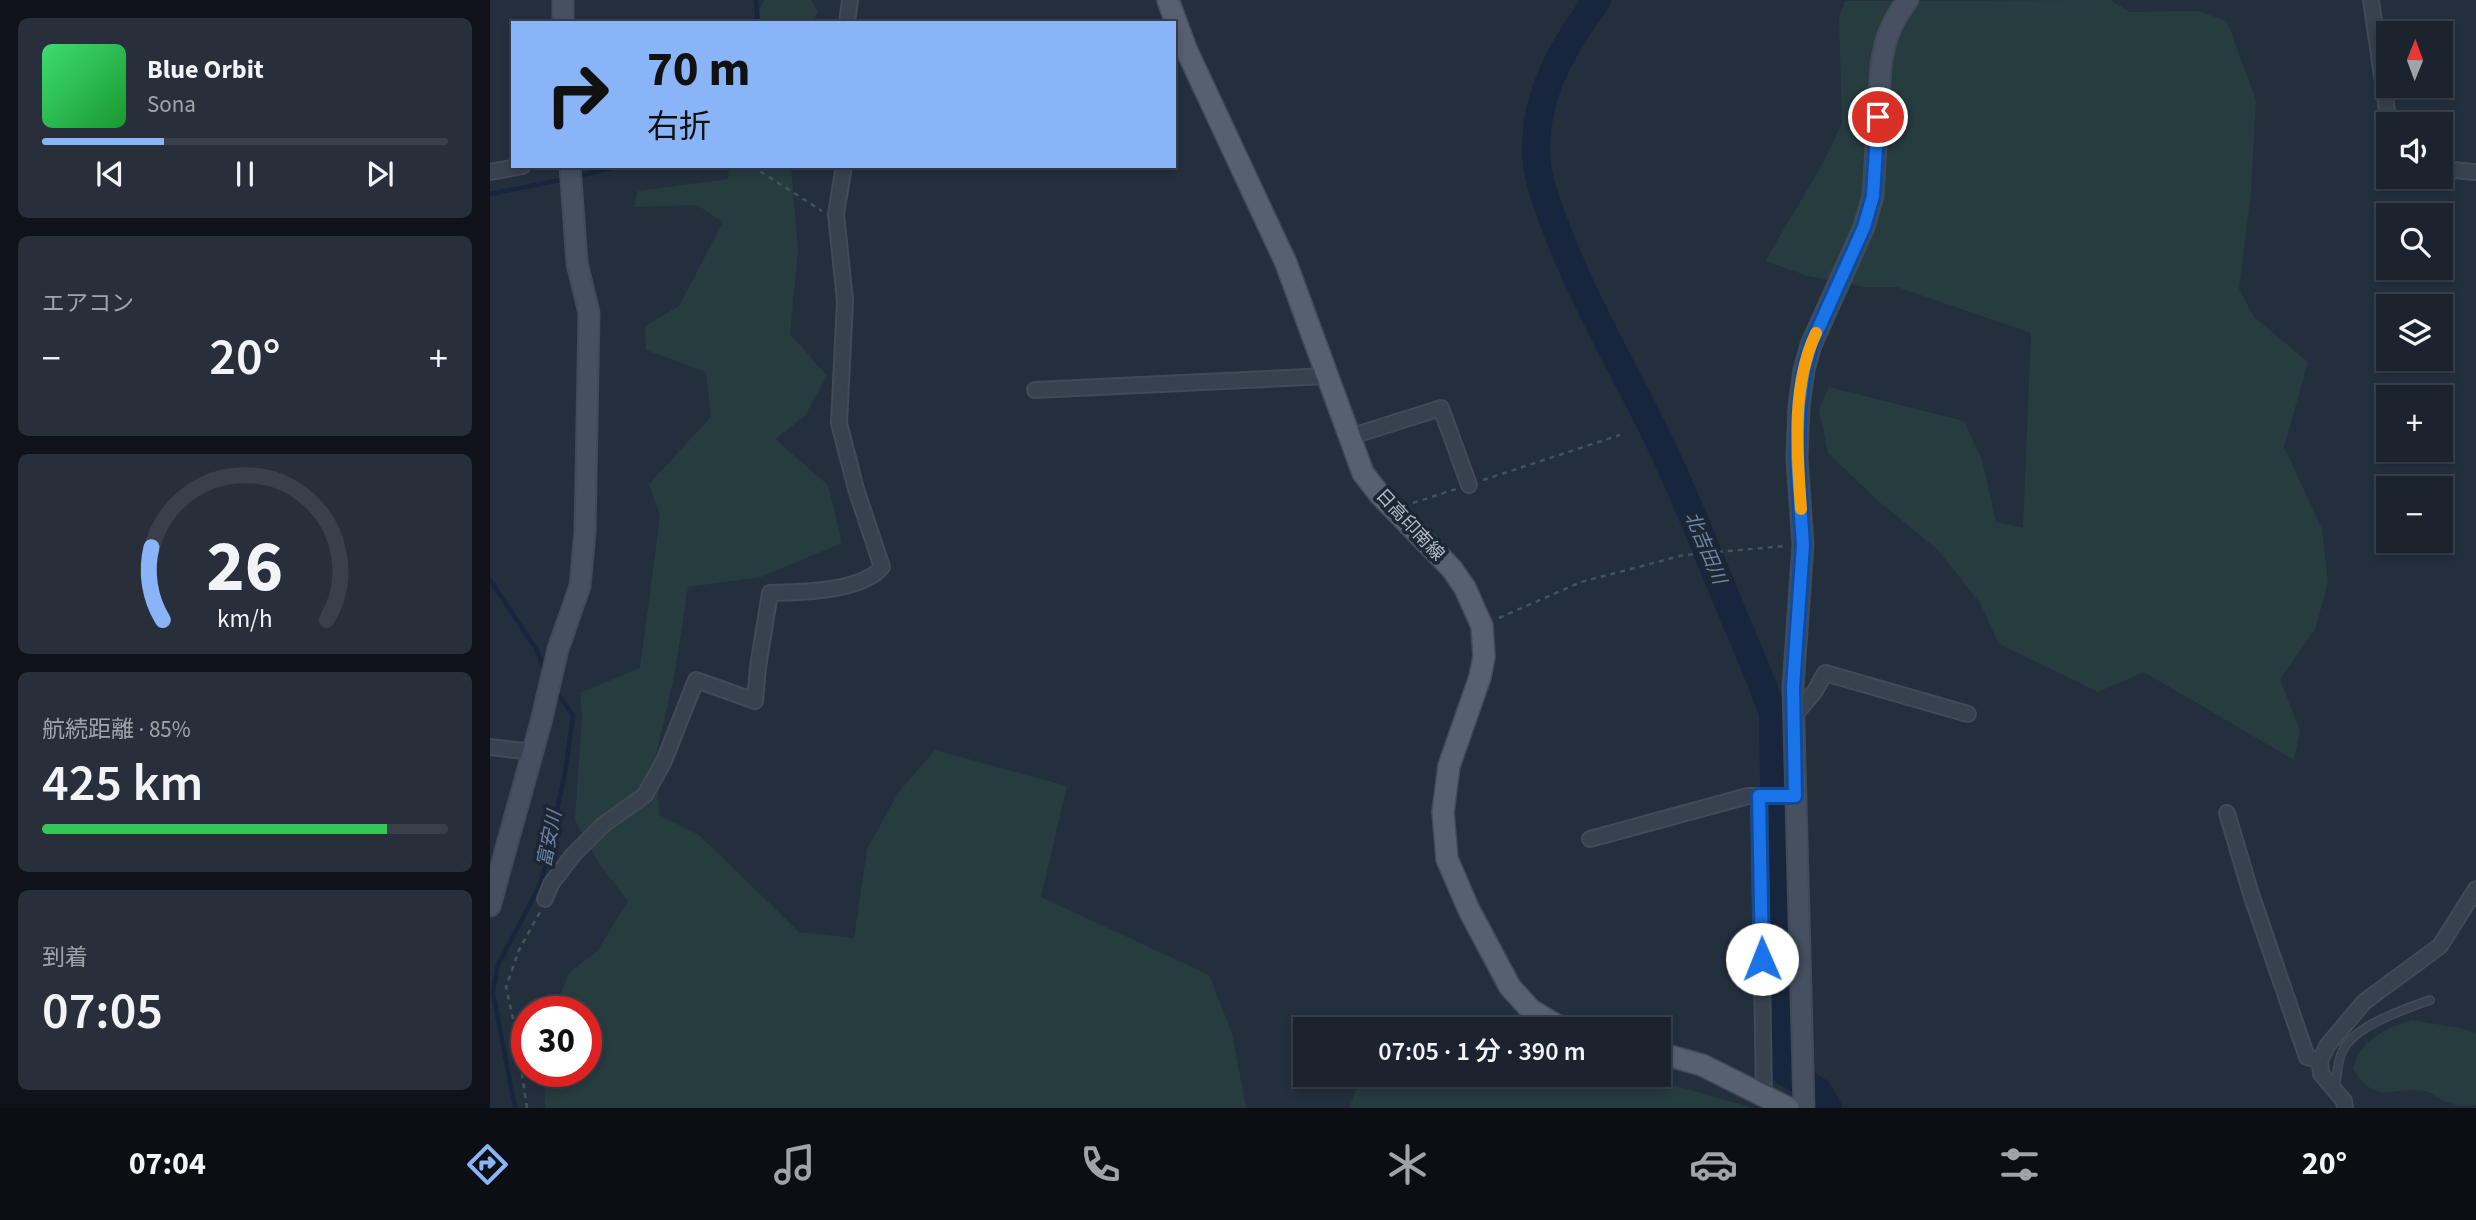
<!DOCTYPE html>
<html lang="ja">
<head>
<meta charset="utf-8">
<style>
	body { margin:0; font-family:"Source Sans 3","Noto Sans JP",sans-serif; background:#282f3a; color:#f1f3f6; height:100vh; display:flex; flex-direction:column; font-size:26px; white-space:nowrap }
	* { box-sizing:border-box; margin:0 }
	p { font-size:23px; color:#a0a4aa }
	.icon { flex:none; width:38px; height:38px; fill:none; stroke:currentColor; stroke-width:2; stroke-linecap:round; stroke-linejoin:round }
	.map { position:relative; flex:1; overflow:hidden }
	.side { display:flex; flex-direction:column; gap:18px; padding:18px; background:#0f1319; width:490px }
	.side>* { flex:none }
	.guide { position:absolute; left:21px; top:21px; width:665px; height:147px; border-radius:0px; box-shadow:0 4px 10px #0003,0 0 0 2px #39404a; background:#8ab4f8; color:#111; overflow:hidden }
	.needle { width:46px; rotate:1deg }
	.buttons { position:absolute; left:1886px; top:21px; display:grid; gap:14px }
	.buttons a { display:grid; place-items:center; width:77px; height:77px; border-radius:0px; background:#1b232e; box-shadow:0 4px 10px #0003,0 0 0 2px #39404a; font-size:35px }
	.speed { position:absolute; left:21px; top:996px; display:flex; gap:14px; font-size:35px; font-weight:700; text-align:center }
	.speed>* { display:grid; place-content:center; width:91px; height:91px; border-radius:50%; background:#1b232e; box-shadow:0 4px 10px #0003,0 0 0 2px #39404a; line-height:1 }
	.speed .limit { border:10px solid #d22; background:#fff; color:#111 }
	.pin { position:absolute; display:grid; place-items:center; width:60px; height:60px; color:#fff; margin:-30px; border:4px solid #fff; border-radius:50%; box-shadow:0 2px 7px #0007 }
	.me { position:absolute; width:77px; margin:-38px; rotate:359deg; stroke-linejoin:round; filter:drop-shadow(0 0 5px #0008) }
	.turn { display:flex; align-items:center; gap:24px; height:147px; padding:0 21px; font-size:32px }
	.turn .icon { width:91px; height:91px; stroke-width:2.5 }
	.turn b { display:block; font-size:49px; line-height:60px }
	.big { font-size:52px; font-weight:600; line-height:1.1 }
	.side .tile { flex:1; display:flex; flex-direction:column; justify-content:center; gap:10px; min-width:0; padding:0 24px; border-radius:10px; background:#282f3a }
	.side .dial { align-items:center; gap:0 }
	.dial svg { height:182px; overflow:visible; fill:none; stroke:#39404a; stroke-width:7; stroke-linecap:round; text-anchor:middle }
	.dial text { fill:#f1f3f6; stroke:none }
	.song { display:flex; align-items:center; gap:21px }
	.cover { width:84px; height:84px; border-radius:10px; background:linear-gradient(135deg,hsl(140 70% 55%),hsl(130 70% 35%)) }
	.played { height:7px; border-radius:4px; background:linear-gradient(90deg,#8ab4f8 30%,#39404a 30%) }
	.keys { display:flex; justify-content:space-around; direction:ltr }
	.heat { display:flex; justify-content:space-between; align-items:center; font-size:38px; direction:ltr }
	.charge { height:10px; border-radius:5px; background:linear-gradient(90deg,#34c759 85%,#39404a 0) }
	.trip { position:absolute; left:803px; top:1017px; width:378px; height:70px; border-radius:0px; background:#1b232e; box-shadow:0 4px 10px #0003,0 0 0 2px #39404a; font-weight:600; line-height:70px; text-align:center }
	.tab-bar { display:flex; height:112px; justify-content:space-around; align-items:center; background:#0b0e12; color:#a0a4aa }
	.tab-bar .icon { width:49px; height:49px }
	.tab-bar .active { color:#8ab4f8 }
	.tab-bar b { font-size:32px; color:#f1f3f6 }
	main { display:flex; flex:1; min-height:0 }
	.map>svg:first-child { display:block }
	.green { fill:#263c3f }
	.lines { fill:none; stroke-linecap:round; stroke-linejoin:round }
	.stream { stroke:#17263c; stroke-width:4.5 }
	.river { stroke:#17263c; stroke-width:28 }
	.lane-casing { stroke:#414a57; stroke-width:10 }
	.street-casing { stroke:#414a57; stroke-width:18 }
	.secondary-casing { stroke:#414a57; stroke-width:23 }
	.primary-casing { stroke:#414a57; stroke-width:24 }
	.path { stroke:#3f5557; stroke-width:2.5; stroke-dasharray:5 5; stroke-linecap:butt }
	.lane { stroke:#38414e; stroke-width:7 }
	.street { stroke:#38414e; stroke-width:14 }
	.secondary { stroke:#465061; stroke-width:19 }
	.primary { stroke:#56606e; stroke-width:21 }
	.route-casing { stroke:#114b97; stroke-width:18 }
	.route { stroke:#1a73e8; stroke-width:12 }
	.slow { stroke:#f59e0b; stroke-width:12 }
	.labels { text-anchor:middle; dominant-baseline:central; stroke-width:7; stroke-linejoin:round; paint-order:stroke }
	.street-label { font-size:18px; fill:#b4bcc9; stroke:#1d2633 }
	.water-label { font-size:19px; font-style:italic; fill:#6d86a8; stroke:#1d2633 }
</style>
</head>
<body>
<main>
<section class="side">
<div class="tile">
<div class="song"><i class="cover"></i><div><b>Blue Orbit</b><p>Sona</p></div></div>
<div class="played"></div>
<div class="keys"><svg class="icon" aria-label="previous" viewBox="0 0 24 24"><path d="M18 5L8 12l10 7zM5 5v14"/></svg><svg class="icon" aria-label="pause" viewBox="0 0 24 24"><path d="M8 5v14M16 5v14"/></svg><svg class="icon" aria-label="next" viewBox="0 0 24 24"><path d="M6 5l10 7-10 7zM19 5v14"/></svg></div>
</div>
<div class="tile"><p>エアコン</p>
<div class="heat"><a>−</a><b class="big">20°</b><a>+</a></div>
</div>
<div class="tile dial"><svg viewBox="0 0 100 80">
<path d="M14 69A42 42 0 1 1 86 69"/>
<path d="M14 69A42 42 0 0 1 9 37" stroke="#8ab4f8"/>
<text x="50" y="56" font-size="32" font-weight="700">26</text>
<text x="50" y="72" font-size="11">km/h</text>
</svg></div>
<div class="tile"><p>航続距離 · 85%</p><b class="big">425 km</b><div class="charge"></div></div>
<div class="tile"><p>到着</p><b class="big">07:05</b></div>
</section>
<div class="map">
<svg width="1986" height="1108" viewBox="0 0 1986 1108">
	<rect width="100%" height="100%" fill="#242f3e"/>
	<!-- green -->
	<g class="green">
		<polygon points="274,0 321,0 328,11 323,23 263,23"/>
		<polygon points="1620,0 1640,12 1708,11 1737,21 1766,100 1761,192 1749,289 1764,317 1818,362 1794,447 1832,529 1838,583 1825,630 1790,679 1810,730 1804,760 1654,672 1608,692 1509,644 1490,603 1448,550 1387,500 1338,453 1329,410 1339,387 1474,421 1492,460 1506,522 1533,528 1541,333 1407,287 1375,287 1318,276 1275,261 1332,165 1352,123 1349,18 1355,1"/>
		<polygon points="239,166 301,166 308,250 300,334 337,376 315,416 285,439 338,485 352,543 271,577 198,587 184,678 166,755 169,815 209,835 309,932 364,938 377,849 408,793 445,750 577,786 551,897 719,975 742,1033 756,1108 55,1108 54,1071 96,1071 96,1012 64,1011 79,973 108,950 138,901 110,865 85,820 92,716 90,693 150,668 170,516 159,484 221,417 216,372 156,350 155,326 189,306 233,222 207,205 144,207 148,191 238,179"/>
		<path d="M1922,1020L1975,1029L1986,1034V1105C1971,1107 1963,1106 1949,1098C1944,1096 1939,1091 1934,1091C1900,1085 1889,1108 1863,1069C1871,1039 1894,1029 1922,1020Z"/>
		<polygon points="872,1075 1148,1075 1263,1108 859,1108"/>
	</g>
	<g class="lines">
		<!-- stream -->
		<g class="stream">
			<polyline points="266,0 268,23"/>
			<polyline points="88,176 131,166"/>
			<polyline points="0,194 76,179"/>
			<polyline points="0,580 46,649 56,672"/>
			<polyline points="25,1108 3,993 7,967 51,883 75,773 83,716 65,689"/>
		</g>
		<!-- river -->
		<path class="river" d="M1107,0C1073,49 1047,87 1046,149C1046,176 1056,201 1065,225C1089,290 1123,350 1154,411C1185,471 1210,534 1235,595C1251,635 1269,673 1283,713L1288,1067L1329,1092L1338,1108"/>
		<defs>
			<path id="lane" d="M1845,1090C1847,1078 1847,1062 1852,1052C1863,1026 1915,1009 1940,1000"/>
			<g id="street">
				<polyline points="1881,0 1899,124"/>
				<polyline points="357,23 360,0"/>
				<polyline points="1951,169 1986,172"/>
				<polyline points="0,172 33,166"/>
				<polyline points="545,390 837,376"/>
				<polyline points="859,437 951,408 979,485"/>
				<polyline points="1304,716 1325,691 1335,673 1478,714"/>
				<polyline points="0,747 43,752"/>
				<polyline points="1269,796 1274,1094"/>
				<polyline points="1737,813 1761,894 1817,1057 1830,1061"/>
				<polyline points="1100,839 1258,796 1305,796"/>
				<path d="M55,899L61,884L83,855L113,825L155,795L174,761L206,680L265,701L268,667L280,593C310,592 372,592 392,567L366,489L349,423L355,301L346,214L354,166"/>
				<polyline points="1855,1108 1854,1101 1831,1074 1830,1061 1837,1046 1874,1002 1950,946 1986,889"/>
			</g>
			<g id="secondary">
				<polyline points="73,0 73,23"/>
				<polyline points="0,906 51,722 68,649 90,586 95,532 99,313 87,263 80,166"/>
				<path d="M1314,1108L1303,687L1313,545L1307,458L1309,406L1314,370L1321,345L1374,227L1383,196L1391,65C1395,38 1401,22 1418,0"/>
			</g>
			<g id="primary">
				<polyline points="678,0 696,49 796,263 873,473 890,495 962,569 975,588 992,626 994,657 990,677 959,766 953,812 957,859 979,910 1020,987 1041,1010 1066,1025 1081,1029"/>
				<polyline points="1169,1053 1212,1065 1298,1108"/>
			</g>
		</defs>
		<!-- lane casing -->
		<use href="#lane" class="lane-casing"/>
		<!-- street casing -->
		<use href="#street" class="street-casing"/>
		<!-- secondary casing -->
		<use href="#secondary" class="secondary-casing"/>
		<!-- primary casing -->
		<use href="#primary" class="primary-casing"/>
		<!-- path -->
		<g class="path">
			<polyline points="262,166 332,211"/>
			<polyline points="993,480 1130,435"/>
			<polyline points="923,503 966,489"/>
			<polyline points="1009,618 1091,582 1194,555 1295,546"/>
			<polyline points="37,1108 25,1028 16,987 29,950 50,912"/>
		</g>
		<!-- lane -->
		<use href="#lane" class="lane"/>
		<!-- street -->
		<use href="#street" class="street"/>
		<!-- secondary -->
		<use href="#secondary" class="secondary"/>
		<!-- primary -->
		<use href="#primary" class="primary"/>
	</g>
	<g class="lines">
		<defs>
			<polyline id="route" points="1272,959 1269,796 1305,796 1303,687 1313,545 1307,458 1309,406 1314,370 1321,345 1374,227 1383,196 1388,117"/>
		</defs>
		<!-- route casing -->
		<use href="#route" class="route-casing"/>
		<!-- route -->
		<use href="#route" class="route"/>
		<!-- slow -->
		<path class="slow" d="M1311,509C1307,452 1301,386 1326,333"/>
	</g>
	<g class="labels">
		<!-- street labels -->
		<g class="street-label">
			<text transform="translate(920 525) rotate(47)">日高印南線</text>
		</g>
		<!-- water labels -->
		<g class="water-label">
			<text transform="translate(1215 548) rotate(67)">北吉田川</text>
			<text transform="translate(60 839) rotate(-79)">富安川</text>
		</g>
	</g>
</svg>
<div class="buttons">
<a><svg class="needle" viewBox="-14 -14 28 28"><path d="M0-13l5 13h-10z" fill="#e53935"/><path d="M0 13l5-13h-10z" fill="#a0a4aa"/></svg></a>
<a><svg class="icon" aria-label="sound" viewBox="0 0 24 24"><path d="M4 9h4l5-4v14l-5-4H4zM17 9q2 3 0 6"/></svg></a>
<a><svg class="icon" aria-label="search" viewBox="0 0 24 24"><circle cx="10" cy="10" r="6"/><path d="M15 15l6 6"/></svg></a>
<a><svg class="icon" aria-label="layers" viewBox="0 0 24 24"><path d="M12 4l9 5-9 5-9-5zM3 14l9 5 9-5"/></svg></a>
<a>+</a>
<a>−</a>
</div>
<div class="speed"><div class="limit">30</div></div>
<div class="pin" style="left:1388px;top:117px;background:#d93025"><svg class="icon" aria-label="arrive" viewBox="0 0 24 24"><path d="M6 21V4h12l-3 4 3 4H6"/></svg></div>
<svg class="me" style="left:1272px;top:959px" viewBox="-20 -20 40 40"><circle r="19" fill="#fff"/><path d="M0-13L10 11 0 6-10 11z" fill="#1a73e8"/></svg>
<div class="trip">07:05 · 1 分 · 390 m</div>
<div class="guide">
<div class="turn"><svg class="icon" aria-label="right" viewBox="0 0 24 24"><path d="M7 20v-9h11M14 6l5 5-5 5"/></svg><div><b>70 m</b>右折</div></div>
</div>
</div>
</main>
<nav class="tab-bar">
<b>07:04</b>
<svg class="icon active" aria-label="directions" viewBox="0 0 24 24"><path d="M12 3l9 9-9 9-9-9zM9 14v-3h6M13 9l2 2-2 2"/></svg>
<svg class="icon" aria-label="music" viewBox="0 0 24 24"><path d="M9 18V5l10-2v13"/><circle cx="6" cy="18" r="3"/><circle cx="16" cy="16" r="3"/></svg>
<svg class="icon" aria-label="phone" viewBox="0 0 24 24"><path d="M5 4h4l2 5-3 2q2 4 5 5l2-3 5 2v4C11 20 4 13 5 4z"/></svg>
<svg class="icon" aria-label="climate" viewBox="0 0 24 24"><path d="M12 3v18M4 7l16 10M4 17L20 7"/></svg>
<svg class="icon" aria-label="car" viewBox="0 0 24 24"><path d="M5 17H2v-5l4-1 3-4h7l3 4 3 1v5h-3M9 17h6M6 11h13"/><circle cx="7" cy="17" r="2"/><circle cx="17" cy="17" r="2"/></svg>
<svg class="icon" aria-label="filters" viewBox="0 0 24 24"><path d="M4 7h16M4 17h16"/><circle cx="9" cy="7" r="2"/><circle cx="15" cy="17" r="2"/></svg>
<b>20°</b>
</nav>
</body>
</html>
